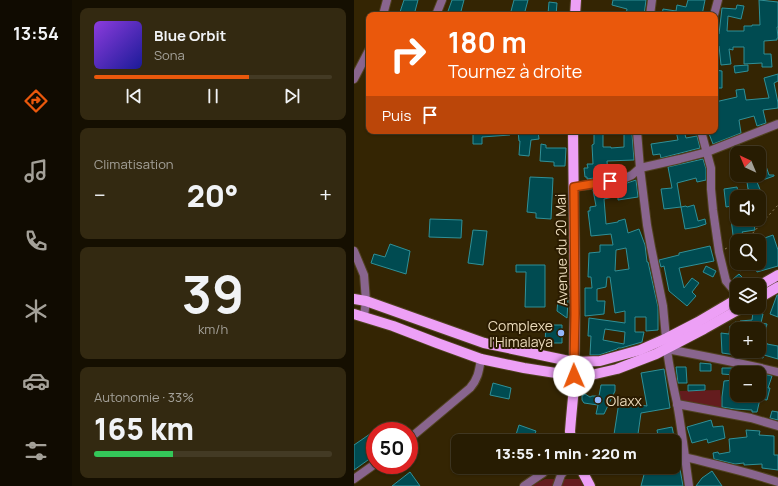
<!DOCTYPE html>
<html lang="fr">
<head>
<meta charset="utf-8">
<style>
	body { margin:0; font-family:Manrope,sans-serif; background:#332911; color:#f1f3f6; height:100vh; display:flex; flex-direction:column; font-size:15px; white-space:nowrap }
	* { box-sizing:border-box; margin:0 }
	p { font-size:13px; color:#a4a199 }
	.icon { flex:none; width:22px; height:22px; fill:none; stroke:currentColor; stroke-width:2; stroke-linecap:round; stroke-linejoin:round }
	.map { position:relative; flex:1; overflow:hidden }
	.drawer { display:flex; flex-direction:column; gap:8px; padding:8px; background:#150f01; width:282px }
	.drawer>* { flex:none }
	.banner { position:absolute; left:12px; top:12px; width:352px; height:122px; border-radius:8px; box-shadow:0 1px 3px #0004,0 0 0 1px #433a24; background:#ea580c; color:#fff; overflow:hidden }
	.needle { width:26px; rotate:316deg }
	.tools { position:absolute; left:376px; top:146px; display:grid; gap:8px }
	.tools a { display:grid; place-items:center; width:36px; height:36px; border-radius:8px; background:#271c02; box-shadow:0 1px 3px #0004,0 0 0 1px #433a24; font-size:20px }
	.speed { position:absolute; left:12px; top:422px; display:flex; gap:8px; font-size:20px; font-weight:700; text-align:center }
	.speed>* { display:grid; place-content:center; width:52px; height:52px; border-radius:50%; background:#271c02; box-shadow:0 1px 3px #0004,0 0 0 1px #433a24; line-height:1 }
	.speed .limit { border:6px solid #d22; background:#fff; color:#111 }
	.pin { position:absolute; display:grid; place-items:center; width:34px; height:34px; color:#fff; margin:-17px; border-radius:8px; box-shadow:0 2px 6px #0006 }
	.me { position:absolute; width:44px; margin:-22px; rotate:359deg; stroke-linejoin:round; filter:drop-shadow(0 0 3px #0008) }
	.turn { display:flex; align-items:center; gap:14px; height:84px; padding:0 16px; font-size:18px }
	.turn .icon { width:52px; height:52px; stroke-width:2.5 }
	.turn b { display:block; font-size:28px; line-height:34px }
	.then { display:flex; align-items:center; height:38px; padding:0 16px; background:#0003; gap:8px; font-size:15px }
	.big { font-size:30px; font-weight:800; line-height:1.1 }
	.drawer .card { flex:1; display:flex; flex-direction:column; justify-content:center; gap:6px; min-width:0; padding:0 14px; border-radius:8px; background:#332911 }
	.drawer .dial { align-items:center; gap:0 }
	.dial b { font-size:52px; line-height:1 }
	.song { display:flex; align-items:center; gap:12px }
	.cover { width:48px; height:48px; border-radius:6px; background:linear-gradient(135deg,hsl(270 70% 55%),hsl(240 70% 35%)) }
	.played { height:4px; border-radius:2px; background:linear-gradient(90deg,#ea580c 65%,#433a24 65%) }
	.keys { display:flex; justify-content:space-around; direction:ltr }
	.heat { display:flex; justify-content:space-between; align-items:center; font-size:22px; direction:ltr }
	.charge { height:6px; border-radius:3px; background:linear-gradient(90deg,#34c759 33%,#433a24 0) }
	.trip { position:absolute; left:97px; top:434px; width:230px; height:40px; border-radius:8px; background:#271c02; box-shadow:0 1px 3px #0004,0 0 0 1px #433a24; font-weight:800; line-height:40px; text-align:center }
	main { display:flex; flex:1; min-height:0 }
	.menu { display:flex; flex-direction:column; width:72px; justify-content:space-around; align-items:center; background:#100b01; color:#a4a199 }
	.menu .icon { width:28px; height:28px }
	.menu .current { color:#ea580c }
	.menu b { font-size:18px; color:#f1f3f6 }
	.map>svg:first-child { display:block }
	.green { fill:#641c1e }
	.building { fill:#004b51; stroke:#2f9098; fill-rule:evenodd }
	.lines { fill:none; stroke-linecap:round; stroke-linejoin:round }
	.minor-casing { stroke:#514221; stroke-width:10 }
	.major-casing { stroke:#514221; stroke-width:12 }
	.path { stroke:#8a7b5a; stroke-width:1; stroke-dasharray:2 3; stroke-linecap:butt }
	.minor { stroke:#89658e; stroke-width:8 }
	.major { stroke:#eda0f6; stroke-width:10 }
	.route-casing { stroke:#983908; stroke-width:10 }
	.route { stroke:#ea580c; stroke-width:7 }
	.poi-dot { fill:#93b7fd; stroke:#2a1b00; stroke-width:1.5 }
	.labels { text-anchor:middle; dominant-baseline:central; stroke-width:4; stroke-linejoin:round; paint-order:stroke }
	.street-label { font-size:14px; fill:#ebdbbc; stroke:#2a1b00 }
	.poi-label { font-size:14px; fill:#ebdbbc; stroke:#2a1b00; text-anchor:end }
</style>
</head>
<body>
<main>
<nav class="menu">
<b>13:54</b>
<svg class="icon current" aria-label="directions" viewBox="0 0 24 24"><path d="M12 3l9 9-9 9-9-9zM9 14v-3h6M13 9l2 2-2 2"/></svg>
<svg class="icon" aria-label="music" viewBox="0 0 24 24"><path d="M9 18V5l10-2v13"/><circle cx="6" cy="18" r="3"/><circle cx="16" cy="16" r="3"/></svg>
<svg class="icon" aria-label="phone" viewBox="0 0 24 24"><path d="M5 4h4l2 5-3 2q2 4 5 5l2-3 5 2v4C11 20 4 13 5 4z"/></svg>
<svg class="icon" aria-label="climate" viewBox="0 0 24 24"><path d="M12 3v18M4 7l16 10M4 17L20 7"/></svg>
<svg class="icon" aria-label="car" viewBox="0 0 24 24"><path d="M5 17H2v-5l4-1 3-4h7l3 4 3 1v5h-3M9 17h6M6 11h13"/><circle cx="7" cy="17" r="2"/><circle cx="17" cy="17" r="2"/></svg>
<svg class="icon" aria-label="filters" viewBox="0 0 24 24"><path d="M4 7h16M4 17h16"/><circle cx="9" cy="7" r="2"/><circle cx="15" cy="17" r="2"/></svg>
</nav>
<section class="drawer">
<div class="card">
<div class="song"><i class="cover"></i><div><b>Blue Orbit</b><p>Sona</p></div></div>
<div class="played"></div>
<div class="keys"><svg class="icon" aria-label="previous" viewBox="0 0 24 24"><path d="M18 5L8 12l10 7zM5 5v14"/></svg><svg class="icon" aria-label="pause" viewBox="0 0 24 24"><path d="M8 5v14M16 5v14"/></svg><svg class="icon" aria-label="next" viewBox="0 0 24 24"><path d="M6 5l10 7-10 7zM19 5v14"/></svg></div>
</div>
<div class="card"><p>Climatisation</p>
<div class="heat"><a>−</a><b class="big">20°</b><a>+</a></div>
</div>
<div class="card dial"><b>39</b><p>km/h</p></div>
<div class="card"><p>Autonomie · 33%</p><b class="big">165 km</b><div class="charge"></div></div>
</section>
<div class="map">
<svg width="424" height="486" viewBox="0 0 424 486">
	<rect width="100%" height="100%" fill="#342503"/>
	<!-- green -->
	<g class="green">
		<polygon points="366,390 368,411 326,403 326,391"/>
		<polygon points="191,479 226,479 229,486 177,486"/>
	</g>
	<!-- building -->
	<g class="building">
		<polygon points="50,0 64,0 60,15 45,15"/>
		<polygon points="98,0 110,0 106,15 96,15 93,14"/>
		<polygon points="160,0 174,0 170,15 156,15"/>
		<polygon points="259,0 292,0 290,15 272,15 273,9 258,5"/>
		<polygon points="334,0 351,0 348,15 308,15 309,9 322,11 323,5 332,7"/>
		<polygon points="405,0 424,2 424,27 423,27 424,38 423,38 423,40 410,41 410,54 417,54 418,67 408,67 408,63 390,64 390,47 379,47 379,50 375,49 377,64 367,65 365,46 361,46 361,34 365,34 368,8 382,9 383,5 390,6 387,19 374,16 373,31 390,31 390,26 398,26 398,25 406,25"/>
		<polygon points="195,2 203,3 202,15 194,14"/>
		<polygon points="394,65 394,71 381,73 380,66"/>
		<polygon points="361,70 368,71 368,88 361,88"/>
		<polygon points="424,74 424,81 420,83 424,103 424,108 409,110 412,123 403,126 400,116 385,120 387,133 359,144 354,131 361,131 361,102 383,97 382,90 390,89 392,100 415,98 410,78"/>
		<polygon points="119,131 156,131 156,135 128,137 128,144 119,144"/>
		<polygon points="164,131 184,131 185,139 177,140 175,156 165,155 166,141 165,141"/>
		<polygon points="240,131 249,131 249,147 257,147 257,148 270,147 270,134 278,134 280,160 253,161 254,176 233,179 233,177 231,177 230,168 234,168 233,164 239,164 238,145 240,144"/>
		<polygon points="322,131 330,131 332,138 343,136 346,148 307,158 306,154 299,155 297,144 324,140"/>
		<polygon points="187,144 192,145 192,148 212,148 211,166 200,166 200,162 186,161"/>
		<polygon points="386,145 388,153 379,153 378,148"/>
		<polygon points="349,159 352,169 352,180 343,182 342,178 323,183 327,207 310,209 307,189 318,188 314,167"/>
		<polygon points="410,160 415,175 420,175 420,176 403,182 407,192 398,195 395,189 394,189 392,175 405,175 405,162"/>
		<polygon points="176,177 199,178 197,219 182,218 182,213 173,212"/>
		<path d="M282,180L284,197L264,200V196L250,199L252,224L264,222V221L271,219L274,233L285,229L291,245L293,262H294L304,307V330L292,331V317H281V332H290L288,342L267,348H264L263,349L245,355H236L237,336H234L235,318L271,323V311L261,313L256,277H253L252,287L243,289V301H251L250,314L231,316V288H238L237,277H234L235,253L246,252V245H259L257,234L237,236L234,211H236V207L242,206L239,190L270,184ZM272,248L275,269L261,271L262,250ZM251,329L271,332L270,344L249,340Z"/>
		<polygon points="383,187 385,197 383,197 383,205 372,207 370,189"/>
		<polygon points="340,205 344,221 351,219 352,224 343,227 331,229 327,207 332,206 333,207"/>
		<polygon points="76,219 108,220 107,238 75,237"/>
		<polygon points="377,219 399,219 401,230 388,232 394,241 382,241 379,235"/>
		<polygon points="119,230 133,231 129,265 114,263"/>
		<polygon points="419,235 424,250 424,266 403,272 400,263 405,263 405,240"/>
		<polygon points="36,244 56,251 52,274 17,263 20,254 31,257"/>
		<polygon points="356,246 360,261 325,268 330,288 338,278 345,283 338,292 342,296 333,306 315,291 310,266 307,267 305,260 325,255 325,253"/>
		<polygon points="380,263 396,263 386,271"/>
		<polygon points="162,265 191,265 191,307 171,307 172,272 162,272"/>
		<polygon points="352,266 362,271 359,277 349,272"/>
		<polygon points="385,274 391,280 384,285 379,279"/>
		<polygon points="423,295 424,295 424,317 416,314"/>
		<polygon points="204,299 214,300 213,318 203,311"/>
		<polygon points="399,312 409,314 407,323 413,324 409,341 413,343 413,344 424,346 424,359 410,355 409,358 390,353 390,351 405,351 405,329 383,329 382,355 368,353 367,333 375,334 376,326 380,327 381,322 385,323 386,321 398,320"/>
		<polygon points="192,325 208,325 208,343 191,343"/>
		<polygon points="346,363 357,364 357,371 346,371"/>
		<polygon points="322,367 332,367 333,383 324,383"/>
		<polygon points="368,368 379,368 384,369 385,373 381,373 381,375 368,374"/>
		<polygon points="310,369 316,408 287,413 283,441 259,441 265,402 293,406 287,373"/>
		<polygon points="405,373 418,376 414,388 416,388 413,400 406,399 403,412 398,412 398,410 381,409 368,407 368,397 370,381 380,380 380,386 383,386 383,395 405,395"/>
		<polygon points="139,383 157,388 155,399 136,395"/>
		<polygon points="247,385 261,385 261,391 250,414 242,414 244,405 230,403 228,400 228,396 231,394 236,397 238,396 245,396"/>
		<polygon points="334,385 351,385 351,390 334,391"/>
		<polygon points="418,411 424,412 424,420 416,418"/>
		<polygon points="357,420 359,427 369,426 371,438 354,443 353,439 338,443 333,427"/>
		<polygon points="32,423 38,431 21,431 21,455 0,470 0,445"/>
		<polygon points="165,425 182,431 178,441 160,441"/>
		<polygon points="318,427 321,441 305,441 303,430"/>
		<polygon points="392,430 406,431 405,435 420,436 420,455 424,455 424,470 408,468 408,464 390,465 390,463 381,464 360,459 359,453 364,452 365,454 376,452 375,439 393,437"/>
		<polygon points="320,452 323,452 329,486 287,486 292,467 320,467"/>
		<polygon points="358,471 368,486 342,486 348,478"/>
		<polygon points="56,472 66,486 38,486"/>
	</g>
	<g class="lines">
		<defs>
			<g id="minor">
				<polyline points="29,15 33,0"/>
				<polyline points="82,15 88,0"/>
				<polyline points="296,15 298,0"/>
				<polyline points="360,15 364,0"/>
				<polyline points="0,79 15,50"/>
				<path d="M283,131L286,168L293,225L297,247L309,306L313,349C350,356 387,363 424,372"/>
				<polyline points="347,131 357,168 357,189 359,210 365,252 372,281 383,294"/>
				<polyline points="220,187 244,184 269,179 278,175 286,168 326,159 353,152 424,124"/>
				<polyline points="0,251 10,275 12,301 10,316"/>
				<path d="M313,349C315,367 319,385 323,403C328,431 331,458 335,486"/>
				<polyline points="323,404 397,418 424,426"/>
				<path d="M55,439L116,388C124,379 125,371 127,359"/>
				<path d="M331,457C362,465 394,472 424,482"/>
				<polyline points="0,479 21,464"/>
				<polyline points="170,486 189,473 194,467"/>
				<polyline points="203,486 207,475 213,467"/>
			</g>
			<g id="major">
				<polyline points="221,15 222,0"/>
				<polyline points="405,286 424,275"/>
				<polyline points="405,298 424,287"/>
				<polyline points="0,299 12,301 130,343 220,362 246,361 286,350 313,338 344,322 383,299"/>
				<polyline points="0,314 39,326 83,343 127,359 170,368 221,376 237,375 263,369 302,354 350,329 389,307"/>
				<polyline points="217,441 216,431 217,419 221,376 220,362 221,314 219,131"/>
				<polyline points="226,467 236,486"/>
			</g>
		</defs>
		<!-- minor casing -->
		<use href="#minor" class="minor-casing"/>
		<!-- major casing -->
		<use href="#major" class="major-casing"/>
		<!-- path -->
		<g class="path">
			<polyline points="386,241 397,235 424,205"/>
			<polyline points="371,249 383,243"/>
		</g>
		<!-- minor -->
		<use href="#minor" class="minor"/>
		<!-- major -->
		<use href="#major" class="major"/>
	</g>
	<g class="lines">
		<defs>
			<polyline id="route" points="220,376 220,362 221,314 220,187 256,181"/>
		</defs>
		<!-- route casing -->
		<use href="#route" class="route-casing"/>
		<!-- route -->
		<use href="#route" class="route"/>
	</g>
	<!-- markers -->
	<g class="poi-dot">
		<circle cx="207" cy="333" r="4"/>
		<circle cx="244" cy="400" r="4"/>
	</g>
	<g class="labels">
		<!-- street labels -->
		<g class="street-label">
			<text transform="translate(207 250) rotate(-91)">Avenue du 20 Mai</text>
		</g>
		<!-- poi labels -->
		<g class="poi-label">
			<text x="199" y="325">Complexe<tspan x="199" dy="16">l'Himalaya</tspan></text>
			<text x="252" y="400" text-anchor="start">Olaxx</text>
		</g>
	</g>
</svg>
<div class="tools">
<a><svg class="needle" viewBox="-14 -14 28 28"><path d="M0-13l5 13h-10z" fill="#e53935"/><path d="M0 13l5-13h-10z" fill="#a4a199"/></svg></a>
<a><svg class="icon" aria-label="sound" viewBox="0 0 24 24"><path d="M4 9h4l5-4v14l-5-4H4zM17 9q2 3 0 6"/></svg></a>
<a><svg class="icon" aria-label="search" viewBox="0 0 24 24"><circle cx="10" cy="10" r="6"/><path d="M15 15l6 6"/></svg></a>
<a><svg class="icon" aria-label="layers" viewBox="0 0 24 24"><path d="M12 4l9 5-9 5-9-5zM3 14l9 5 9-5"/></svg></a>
<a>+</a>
<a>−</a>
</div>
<div class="speed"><div class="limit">50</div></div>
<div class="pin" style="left:256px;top:181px;background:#d93025"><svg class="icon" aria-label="arrive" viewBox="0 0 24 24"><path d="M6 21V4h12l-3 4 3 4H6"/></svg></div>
<svg class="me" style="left:220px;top:376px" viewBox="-20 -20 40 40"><circle r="19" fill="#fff"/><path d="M0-13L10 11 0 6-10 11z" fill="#ea580c"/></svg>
<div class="trip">13:55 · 1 min · 220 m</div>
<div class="banner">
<div class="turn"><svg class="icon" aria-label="right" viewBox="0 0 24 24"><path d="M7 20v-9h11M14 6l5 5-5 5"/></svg><div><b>180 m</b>Tournez à droite</div></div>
<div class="then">Puis<svg class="icon" aria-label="arrive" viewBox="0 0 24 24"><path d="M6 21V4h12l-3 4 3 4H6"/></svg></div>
</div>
</div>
</main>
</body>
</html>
